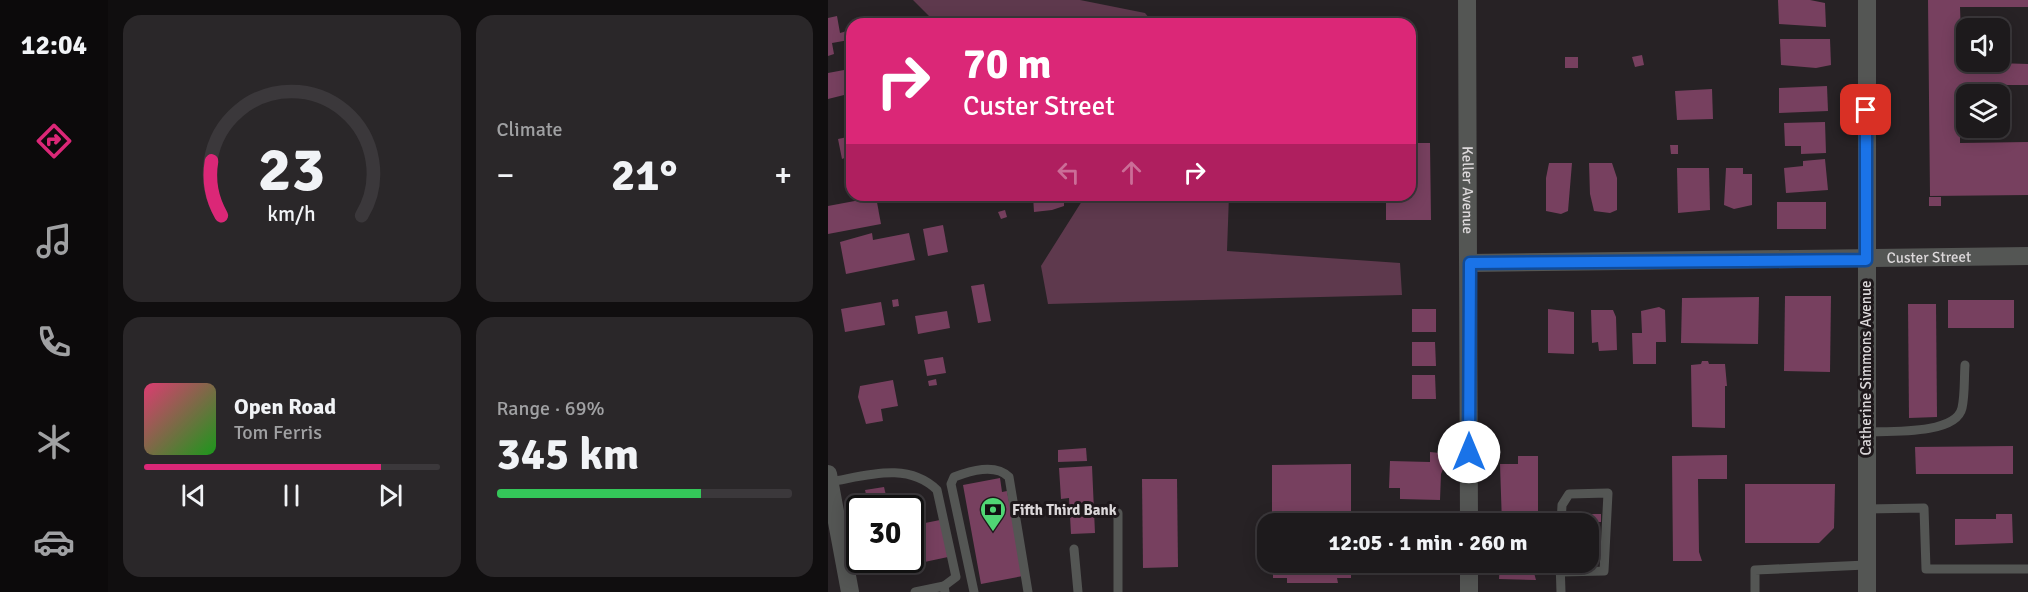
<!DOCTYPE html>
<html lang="en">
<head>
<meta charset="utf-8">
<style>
	body { margin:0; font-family:Signika,sans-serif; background:#2a2729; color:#f1f3f6; height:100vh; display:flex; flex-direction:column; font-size:22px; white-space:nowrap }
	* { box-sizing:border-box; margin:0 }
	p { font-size:20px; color:#a0a1a3 }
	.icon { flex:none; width:33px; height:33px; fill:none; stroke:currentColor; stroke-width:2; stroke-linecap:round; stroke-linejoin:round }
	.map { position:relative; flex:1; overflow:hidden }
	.sheet { display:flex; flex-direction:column; gap:15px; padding:15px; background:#100e0f; width:720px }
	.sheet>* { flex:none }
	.banner { position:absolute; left:18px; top:18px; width:570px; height:183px; border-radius:18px; box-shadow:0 3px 15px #0003,0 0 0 2px #3b383b; background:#db2777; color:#fff; overflow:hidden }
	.buttons { position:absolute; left:1128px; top:18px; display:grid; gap:12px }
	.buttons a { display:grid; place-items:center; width:54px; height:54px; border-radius:12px; background:#1d1a1c; box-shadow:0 3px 15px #0003,0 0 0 2px #3b383b; font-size:30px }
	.speed { position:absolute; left:18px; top:495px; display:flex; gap:12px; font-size:30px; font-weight:700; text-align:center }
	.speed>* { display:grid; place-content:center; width:78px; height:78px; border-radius:50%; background:#1d1a1c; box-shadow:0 3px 15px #0003,0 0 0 2px #3b383b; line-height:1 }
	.speed .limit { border:3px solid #111; border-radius:9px; background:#fff; color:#111 }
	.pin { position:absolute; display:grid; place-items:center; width:51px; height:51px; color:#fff; margin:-26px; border-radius:12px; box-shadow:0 3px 9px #0006 }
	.me { position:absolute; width:66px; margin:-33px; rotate:0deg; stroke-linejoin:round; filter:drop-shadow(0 0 4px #0008) }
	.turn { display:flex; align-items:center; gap:21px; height:126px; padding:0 18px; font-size:27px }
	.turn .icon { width:78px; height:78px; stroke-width:2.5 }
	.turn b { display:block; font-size:42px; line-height:51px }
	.lanes { display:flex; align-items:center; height:57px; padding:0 18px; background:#0003; justify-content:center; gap:30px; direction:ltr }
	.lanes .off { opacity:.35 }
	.big { font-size:45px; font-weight:700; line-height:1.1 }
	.sheet .tile { flex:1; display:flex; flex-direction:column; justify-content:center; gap:9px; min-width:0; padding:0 21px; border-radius:18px; background:#2a2729 }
	.sheet .dial { align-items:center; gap:0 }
	.dial svg { height:156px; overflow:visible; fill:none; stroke:#3b383b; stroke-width:7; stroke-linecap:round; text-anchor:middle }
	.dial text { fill:#f1f3f6; stroke:none }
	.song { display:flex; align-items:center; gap:18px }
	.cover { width:72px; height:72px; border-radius:9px; background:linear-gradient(135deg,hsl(340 70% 55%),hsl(120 70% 35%)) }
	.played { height:6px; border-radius:3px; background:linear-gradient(90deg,#db2777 80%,#3b383b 80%) }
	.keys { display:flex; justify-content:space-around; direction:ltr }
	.heat { display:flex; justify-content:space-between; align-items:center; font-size:33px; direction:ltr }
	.charge { height:9px; border-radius:4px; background:linear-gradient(90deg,#34c759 69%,#3b383b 0) }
	.sheet .tiles { flex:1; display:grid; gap:15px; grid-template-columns:repeat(2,1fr) }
	.trip { position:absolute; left:429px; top:513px; width:342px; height:60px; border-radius:18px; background:#1d1a1c; box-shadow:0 3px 15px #0003,0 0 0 2px #3b383b; font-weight:700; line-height:60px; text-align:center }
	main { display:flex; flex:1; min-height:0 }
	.tab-bar { display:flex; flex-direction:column; width:108px; justify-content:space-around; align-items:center; background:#0c0a0b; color:#a0a1a3 }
	.tab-bar .icon { width:42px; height:42px }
	.tab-bar .active { color:#db2777 }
	.tab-bar b { font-size:27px; color:#f1f3f6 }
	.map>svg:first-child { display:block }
	.green { fill:#5e394d }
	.building { fill:#77405f }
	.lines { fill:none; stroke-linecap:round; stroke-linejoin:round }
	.lane { stroke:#545654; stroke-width:9 }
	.street { stroke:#545654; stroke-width:18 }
	.route-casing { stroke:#114b97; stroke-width:15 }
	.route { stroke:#1a73e8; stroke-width:10 }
	.labels { text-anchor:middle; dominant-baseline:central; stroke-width:6; stroke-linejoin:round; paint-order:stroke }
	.street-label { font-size:15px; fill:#dcd8da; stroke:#1e181b }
	.poi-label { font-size:15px; font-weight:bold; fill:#dcd8da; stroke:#1e181b; text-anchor:start }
</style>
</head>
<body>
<main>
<nav class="tab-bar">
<b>12:04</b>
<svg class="icon active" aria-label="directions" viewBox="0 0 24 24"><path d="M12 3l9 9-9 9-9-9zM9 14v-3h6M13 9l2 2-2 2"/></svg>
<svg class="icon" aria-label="music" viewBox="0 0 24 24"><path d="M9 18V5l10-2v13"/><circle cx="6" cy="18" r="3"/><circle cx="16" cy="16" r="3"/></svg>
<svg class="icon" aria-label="phone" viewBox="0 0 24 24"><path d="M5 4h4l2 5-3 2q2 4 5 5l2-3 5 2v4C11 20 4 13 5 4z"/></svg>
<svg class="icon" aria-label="climate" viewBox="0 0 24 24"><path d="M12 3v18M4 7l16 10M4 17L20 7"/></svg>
<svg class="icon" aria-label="car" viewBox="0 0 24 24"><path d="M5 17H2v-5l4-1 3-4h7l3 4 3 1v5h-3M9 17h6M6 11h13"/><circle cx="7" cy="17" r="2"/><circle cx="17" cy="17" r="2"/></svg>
</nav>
<section class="sheet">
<div class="tiles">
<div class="tile dial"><svg viewBox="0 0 100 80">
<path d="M14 69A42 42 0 1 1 86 69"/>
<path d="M14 69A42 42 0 0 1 9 41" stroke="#db2777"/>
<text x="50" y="56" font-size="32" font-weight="700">23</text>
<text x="50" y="72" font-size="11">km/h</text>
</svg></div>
<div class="tile"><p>Climate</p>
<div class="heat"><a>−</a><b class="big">21°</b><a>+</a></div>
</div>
<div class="tile">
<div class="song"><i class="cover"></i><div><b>Open Road</b><p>Tom Ferris</p></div></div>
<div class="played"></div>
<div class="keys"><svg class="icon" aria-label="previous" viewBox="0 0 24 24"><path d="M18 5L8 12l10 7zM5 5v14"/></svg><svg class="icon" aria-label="pause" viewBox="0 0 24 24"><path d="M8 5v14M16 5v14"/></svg><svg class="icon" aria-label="next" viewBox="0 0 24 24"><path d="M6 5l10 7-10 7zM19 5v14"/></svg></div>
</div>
<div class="tile"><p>Range · 69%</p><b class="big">345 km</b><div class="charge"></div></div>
</div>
</section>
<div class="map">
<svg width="1200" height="592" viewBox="0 0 1200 592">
	<rect width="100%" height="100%" fill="#272225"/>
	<!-- green -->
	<g class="green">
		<polygon points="85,0 252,0 317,13 326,24 109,24"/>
		<polygon points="252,195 401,195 399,251 572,263 574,295 220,304 213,266 254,201"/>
	</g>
	<!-- building -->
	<g class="building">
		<polygon points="950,0 982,0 997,3 998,27 951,24"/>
		<polygon points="1100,0 1200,0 1200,7 1132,7 1133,35 1138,34 1138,62 1200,64 1200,85 1171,85 1171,94 1138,94 1138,114 1132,114 1132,143 1200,142 1200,195 1102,196"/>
		<polygon points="9,16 12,33 19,31 21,40 4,43 6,54 0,56 0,18"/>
		<polygon points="952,39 1002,39 1003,65 988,68 953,65"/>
		<polygon points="814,55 816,65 807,67 804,57"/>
		<rect x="737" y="57" width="13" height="11"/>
		<polygon points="16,70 24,73 24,93 0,99 0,73"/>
		<polygon points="999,86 1000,111 951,113 951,88"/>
		<polygon points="884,89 885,119 849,120 847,91"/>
		<polygon points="997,122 998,153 973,154 973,146 957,146 956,123"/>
		<polygon points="24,136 24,162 20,162 19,157 14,159 10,139"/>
		<polygon points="582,143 602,143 603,220 558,220 558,195 582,195"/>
		<polygon points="842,145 850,145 850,154 843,154"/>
		<polygon points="997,159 1000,190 958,193 956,168 975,166 975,161"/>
		<polygon points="721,163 744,163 740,211 733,214 718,211 718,178"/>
		<polygon points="761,163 784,163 789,178 789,210 782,213 766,211 762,194"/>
		<polygon points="849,168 881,168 882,210 850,213"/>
		<polygon points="898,168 915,168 915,174 924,174 924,205 906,209 896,205"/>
		<polygon points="205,195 236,195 236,206 224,210 206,212"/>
		<polygon points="48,197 53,224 0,234 0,206"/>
		<rect x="1101" y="197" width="12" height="9"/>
		<rect x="949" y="202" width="49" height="27"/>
		<polygon points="177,210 179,217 173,219 170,212"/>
		<polygon points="115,225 120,252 100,256 95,229"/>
		<polygon points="44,233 45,240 81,233 87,260 18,274 12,242"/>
		<polygon points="156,284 163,321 150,323 143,286"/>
		<polygon points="957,296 1003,296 1002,372 956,371"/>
		<polygon points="931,297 930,344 853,343 854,298"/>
		<polygon points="70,299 71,306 65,307 64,300"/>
		<rect x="1120" y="300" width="66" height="28"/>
		<polygon points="53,302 57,325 17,332 13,309"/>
		<polygon points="1080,304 1108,304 1109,417 1081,418"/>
		<polygon points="831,307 837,310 838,342 828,342 828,364 805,364 804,333 814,333 813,311"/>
		<rect x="584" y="309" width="24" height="23"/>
		<polygon points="720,309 746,312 746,354 720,353"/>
		<polygon points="763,310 785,310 788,317 789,350 771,351 770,342 764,343"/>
		<polygon points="119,311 122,328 90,334 87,316"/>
		<polygon points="584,342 607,342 608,366 584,366"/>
		<polygon points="115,357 118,373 99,376 96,360"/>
		<polygon points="874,361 880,361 881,364 897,364 899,386 897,386 897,428 864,427 863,365 873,364"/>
		<polygon points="584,375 607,375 608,399 584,399"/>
		<polygon points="108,379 109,385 101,386 100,381"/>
		<polygon points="65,380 70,406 53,409 55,421 38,424 30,397 32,386"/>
		<polygon points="1185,446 1185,474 1088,474 1087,447"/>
		<polygon points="258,448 259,461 230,462 230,450"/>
		<polygon points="602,452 612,453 612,462 618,462 613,474 612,500 572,499 572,488 561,488 562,461 602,462"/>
		<polygon points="899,455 899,479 870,479 871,552 874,561 845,561 844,456"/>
		<polygon points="690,456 710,456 710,524 674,524 672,464 690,464"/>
		<polygon points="523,464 523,524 444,524 444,465"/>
		<polygon points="264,466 267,533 243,534 241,498 233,499 231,468"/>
		<polygon points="172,478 174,492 179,491 195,576 153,584 135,485"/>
		<polygon points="314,479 349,479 350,567 315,568"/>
		<polygon points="917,484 1007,484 1006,528 991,543 917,543"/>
		<polygon points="56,487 61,508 41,508 37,490"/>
		<polygon points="744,514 773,514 773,522 767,522 766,559 760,559 760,524 743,524"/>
		<polygon points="1168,514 1184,514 1185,543 1127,545 1127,519 1168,519"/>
		<polygon points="112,520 120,557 54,571 51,560 82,560 82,526"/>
		<polygon points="445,562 523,562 523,578 509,578 510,583 459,583 459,578 445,578"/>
		<polygon points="672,562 703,562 708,580 671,579"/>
	</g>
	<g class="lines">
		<!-- lane -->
		<g class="lane">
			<path d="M1038,432C1061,431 1128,435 1134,408C1137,394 1136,379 1137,365"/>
			<path d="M1,482C38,476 79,461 109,490L128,577L116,586"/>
			<polyline points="1038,509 1096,508 1098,569 1200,569"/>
			<polyline points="246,549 250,592"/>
			<polyline points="732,562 733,592"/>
			<polyline points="733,572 776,571 780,493 741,494 734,505 733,524"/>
			<polyline points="87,592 116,586 117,592"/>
			<path d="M146,592L123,484L126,477C142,471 167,463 181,477L200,592"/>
			<polyline points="290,592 290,513"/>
			<polyline points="927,592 927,570 1038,565"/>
		</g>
		<!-- street -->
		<g class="street">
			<path id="s1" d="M639,0L641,524"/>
			<path id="s2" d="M642,263L1200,256"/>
			<polyline points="0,474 22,592"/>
			<polyline points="641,562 641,592"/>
			<polyline points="1039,592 1039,0"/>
		</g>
	</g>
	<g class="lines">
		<defs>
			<polyline id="route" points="641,452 642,263 1038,260 1038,110"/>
		</defs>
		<!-- route casing -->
		<use href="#route" class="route-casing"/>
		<!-- route -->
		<use href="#route" class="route"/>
	</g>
	<!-- icons -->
	<defs>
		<symbol id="bank-pin" viewBox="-11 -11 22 30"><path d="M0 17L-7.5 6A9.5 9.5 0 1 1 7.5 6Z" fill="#50d674" stroke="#1e181b"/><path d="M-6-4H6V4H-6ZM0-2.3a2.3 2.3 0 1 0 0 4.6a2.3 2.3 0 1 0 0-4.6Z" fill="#111"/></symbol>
	</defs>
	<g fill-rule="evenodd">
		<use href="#bank-pin" x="150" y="495" width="30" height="40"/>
	</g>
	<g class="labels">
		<!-- street labels -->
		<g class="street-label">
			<text stroke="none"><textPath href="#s1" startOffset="190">Keller Avenue</textPath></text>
			<text stroke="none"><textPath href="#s2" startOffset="459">Custer Street</textPath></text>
			<text transform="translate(1038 368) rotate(-90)">Catherine Simmons Avenue</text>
		</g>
		<!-- poi labels -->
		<g class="poi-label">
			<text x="184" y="510">Fifth Third Bank</text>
		</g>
	</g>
</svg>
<div class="buttons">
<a><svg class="icon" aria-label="sound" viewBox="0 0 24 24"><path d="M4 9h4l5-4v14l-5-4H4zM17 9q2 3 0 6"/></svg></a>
<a><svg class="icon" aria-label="layers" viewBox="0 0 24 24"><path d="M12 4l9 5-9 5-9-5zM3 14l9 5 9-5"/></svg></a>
</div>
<div class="speed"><div class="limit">30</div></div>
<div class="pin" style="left:1038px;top:110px;background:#d93025"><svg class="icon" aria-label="arrive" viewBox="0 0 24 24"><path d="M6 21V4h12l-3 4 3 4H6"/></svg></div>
<svg class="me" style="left:641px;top:452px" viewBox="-20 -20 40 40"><circle r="19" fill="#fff"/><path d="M0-13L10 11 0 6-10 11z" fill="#1a73e8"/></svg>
<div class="trip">12:05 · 1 min · 260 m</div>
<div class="banner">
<div class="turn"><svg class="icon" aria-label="right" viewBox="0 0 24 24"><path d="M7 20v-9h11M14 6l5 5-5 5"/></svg><div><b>70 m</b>Custer Street</div></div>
<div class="lanes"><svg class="icon off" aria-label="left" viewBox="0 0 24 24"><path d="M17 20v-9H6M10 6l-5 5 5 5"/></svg><svg class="icon off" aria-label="ahead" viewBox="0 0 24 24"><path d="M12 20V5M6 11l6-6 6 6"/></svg><svg class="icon" aria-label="right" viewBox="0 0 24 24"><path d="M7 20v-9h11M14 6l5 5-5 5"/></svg></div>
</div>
</div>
</main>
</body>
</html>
